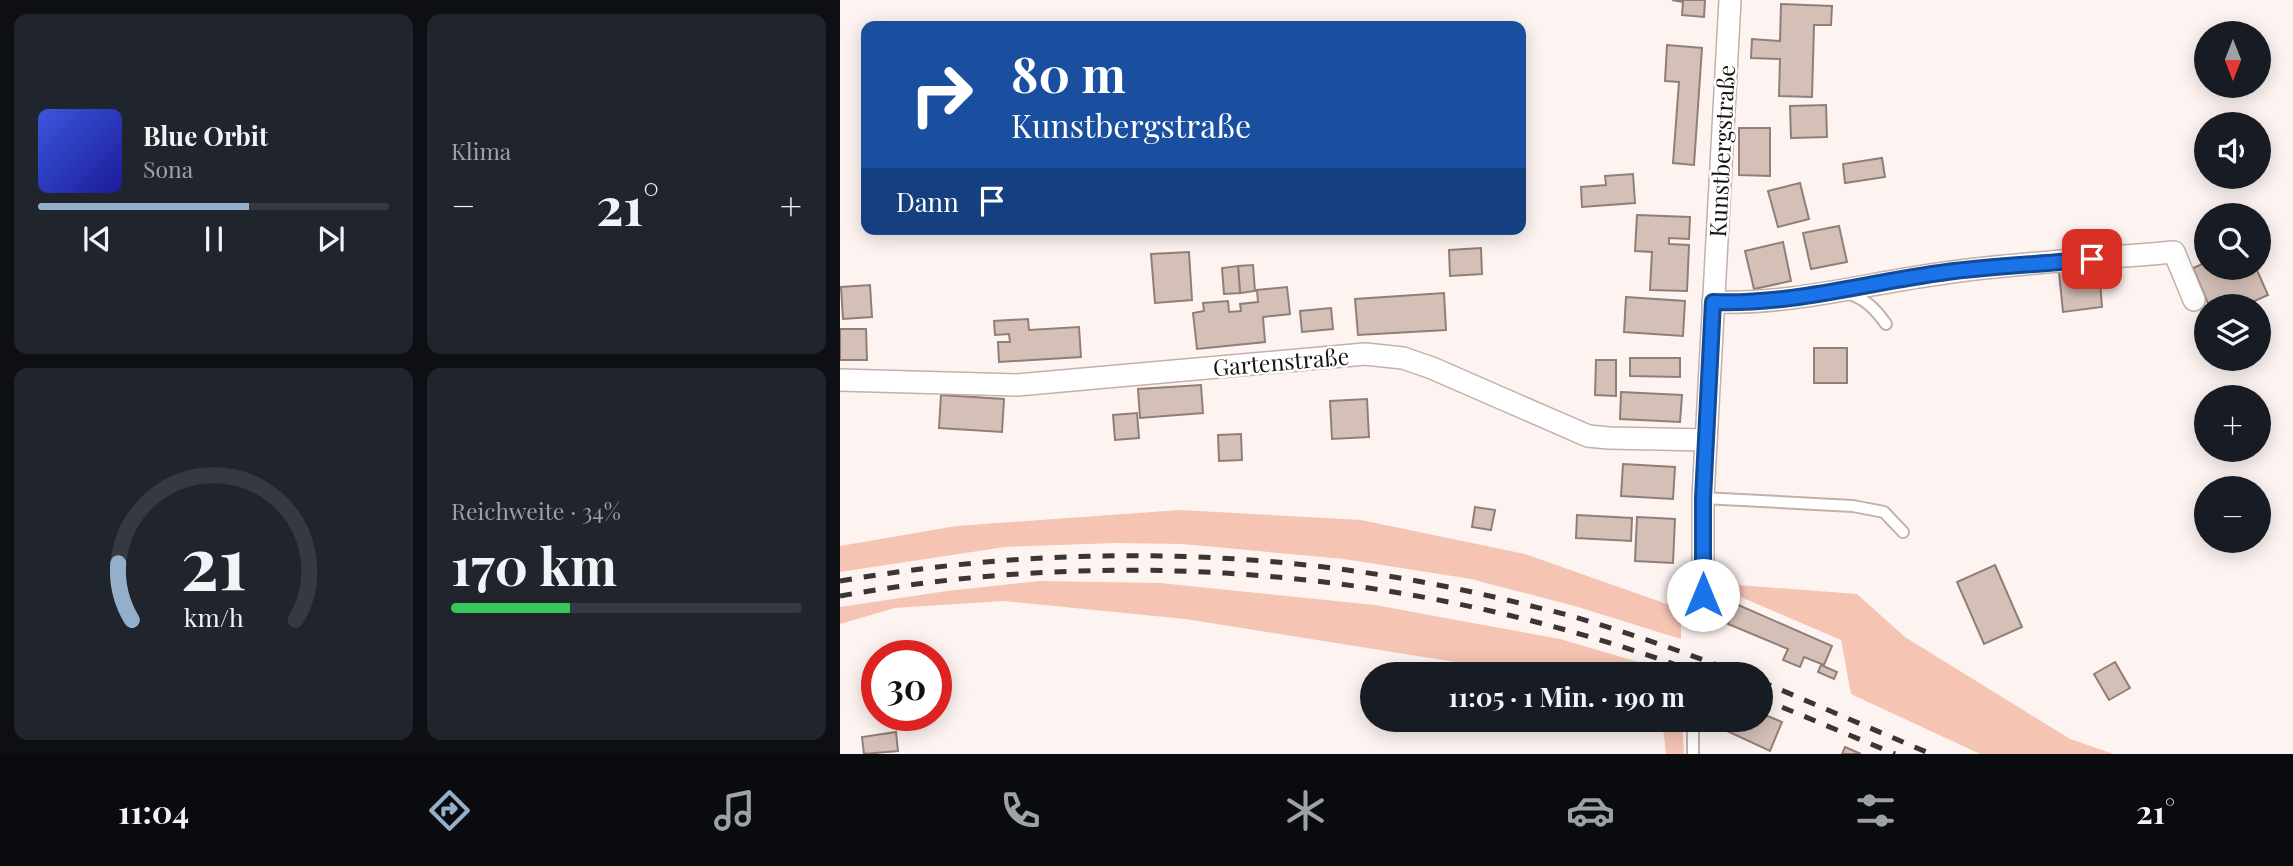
<!DOCTYPE html>
<html lang="de">
<head>
<meta charset="utf-8">
<style>
	body { margin:0; font-family:"Playfair Display",serif; background:#20242c; color:#f1f3f6; height:100vh; display:flex; flex-direction:column; font-size:26px; white-space:nowrap }
	* { box-sizing:border-box; margin:0 }
	p { font-size:23px; color:#9ea1a6 }
	.icon { flex:none; width:38px; height:38px; fill:none; stroke:currentColor; stroke-width:2; stroke-linecap:round; stroke-linejoin:round }
	.map { position:relative; flex:1; overflow:hidden }
	.sheet { display:flex; flex-direction:column; gap:14px; padding:14px; background:#0d0f14; width:840px }
	.sheet>* { flex:none }
	.hud { position:absolute; left:21px; top:21px; width:665px; height:214px; border-radius:14px; box-shadow:0 4px 18px #0003; background:#1a4fa0; color:#fff; overflow:hidden }
	.needle { width:46px; rotate:180deg }
	.controls { position:absolute; left:1354px; top:21px; display:grid; gap:14px }
	.controls a { display:grid; place-items:center; width:77px; height:77px; border-radius:50%; background:#171b24; box-shadow:0 4px 18px #0003; font-size:35px }
	.speed { position:absolute; left:21px; top:640px; display:flex; gap:14px; font-size:35px; font-weight:700; text-align:center }
	.speed>* { display:grid; place-content:center; width:91px; height:91px; border-radius:50%; background:#171b24; box-shadow:0 4px 18px #0003; line-height:1 }
	.speed .limit { border:10px solid #d22; background:#fff; color:#111 }
	.pin { position:absolute; display:grid; place-items:center; width:60px; height:60px; color:#fff; margin:-30px; border-radius:14px; box-shadow:0 4px 10px #0006 }
	.me { position:absolute; width:77px; margin:-38px; rotate:0deg; stroke-linejoin:round; filter:drop-shadow(0 0 5px #0008) }
	.turn { display:flex; align-items:center; gap:24px; height:147px; padding:0 35px; font-size:32px }
	.turn .icon { width:91px; height:91px; stroke-width:2.5 }
	.turn b { display:block; font-size:49px; line-height:60px }
	.then { display:flex; align-items:center; height:66px; padding:0 35px; background:#0003; gap:14px; font-size:26px }
	.big { font-size:52px; font-weight:700; line-height:1.1 }
	.sheet .tile { flex:1; display:flex; flex-direction:column; justify-content:center; gap:10px; min-width:0; padding:0 24px; border-radius:14px; background:#20242c }
	.sheet .dial { align-items:center; gap:0 }
	.dial svg { height:182px; overflow:visible; fill:none; stroke:#363941; stroke-width:7; stroke-linecap:round; text-anchor:middle }
	.dial text { fill:#f1f3f6; stroke:none }
	.song { display:flex; align-items:center; gap:21px }
	.cover { width:84px; height:84px; border-radius:10px; background:linear-gradient(135deg,hsl(230 70% 55%),hsl(240 70% 35%)) }
	.played { height:7px; border-radius:4px; background:linear-gradient(90deg,#93afc9 60%,#363941 60%) }
	.keys { display:flex; justify-content:space-around; direction:ltr }
	.heat { display:flex; justify-content:space-between; align-items:center; font-size:38px; direction:ltr }
	.charge { height:10px; border-radius:5px; background:linear-gradient(90deg,#34c759 34%,#363941 0) }
	.sheet .tiles { flex:1; display:grid; gap:14px; grid-template-columns:repeat(2,1fr) }
	.trip { position:absolute; left:520px; top:662px; width:413px; height:70px; border-radius:35px; background:#171b24; box-shadow:0 4px 18px #0003; font-weight:700; line-height:70px; text-align:center }
	.dock { display:flex; height:112px; justify-content:space-around; align-items:center; background:#090b0e; color:#9ea1a6 }
	.dock .icon { width:49px; height:49px }
	.dock .current { color:#93afc9 }
	.dock b { font-size:32px; color:#f1f3f6 }
	main { display:flex; flex:1; min-height:0 }
	.map>svg:first-child { display:block }
	.green { fill:#f5c4b3 }
	.building { fill:#d5c0b8; stroke:#917e77; stroke-width:2 }
	.lines { fill:none; stroke-linecap:round; stroke-linejoin:round }
	.lane-casing { stroke:#c5afa8; stroke-width:14 }
	.street-casing { stroke:#c5afa8; stroke-width:24 }
	.lane { stroke:#fff; stroke-width:10 }
	.street { stroke:#fff; stroke-width:21 }
	.rail { stroke:#3c3533; stroke-width:5; stroke-dasharray:12 12; stroke-linecap:butt }
	.route-casing { stroke:#114b97; stroke-width:18 }
	.route { stroke:#1a73e8; stroke-width:12 }
	.labels { text-anchor:middle; dominant-baseline:central; stroke-width:5; stroke-linejoin:round; paint-order:stroke }
	.street-label { font-size:23px; fill:#191210; stroke:#fff }
</style>
</head>
<body>
<main>
<section class="sheet">
<div class="tiles">
<div class="tile">
<div class="song"><i class="cover"></i><div><b>Blue Orbit</b><p>Sona</p></div></div>
<div class="played"></div>
<div class="keys"><svg class="icon" aria-label="previous" viewBox="0 0 24 24"><path d="M18 5L8 12l10 7zM5 5v14"/></svg><svg class="icon" aria-label="pause" viewBox="0 0 24 24"><path d="M8 5v14M16 5v14"/></svg><svg class="icon" aria-label="next" viewBox="0 0 24 24"><path d="M6 5l10 7-10 7zM19 5v14"/></svg></div>
</div>
<div class="tile"><p>Klima</p>
<div class="heat"><a>−</a><b class="big">21°</b><a>+</a></div>
</div>
<div class="tile dial"><svg viewBox="0 0 100 80">
<path d="M14 69A42 42 0 1 1 86 69"/>
<path d="M14 69A42 42 0 0 1 8 44" stroke="#93afc9"/>
<text x="50" y="56" font-size="32" font-weight="700">21</text>
<text x="50" y="72" font-size="11">km/h</text>
</svg></div>
<div class="tile"><p>Reichweite · 34%</p><b class="big">170 km</b><div class="charge"></div></div>
</div>
</section>
<div class="map">
<svg width="1453" height="754" viewBox="0 0 1453 754">
	<rect width="100%" height="100%" fill="#fdf4f1"/>
	<!-- green -->
	<g class="green">
		<polygon points="340,510 521,520 685,554 841,609 841,639 738,607 631,579 504,559 342,544 276,543 165,547 0,572 0,546 116,526"/>
		<polygon points="200,581 320,583 535,605 720,639 839,674 691,674 345,619 163,601 55,608 0,624 0,607 107,591"/>
		<polygon points="898,585 1017,594 1065,637 1230,739 1274,754 1140,754 1011,694 1001,640 889,592"/>
		<polygon points="822,719 842,719 844,754 826,754"/>
	</g>
	<!-- building -->
	<g class="building">
		<polygon points="832,0 865,0 864,17 842,15 843,2"/>
		<polygon points="941,4 992,6 991,25 974,25 972,97 939,96 940,59 911,58 912,39 940,41"/>
		<polygon points="827,45 862,48 854,165 833,163 839,82 825,81"/>
		<polygon points="986,105 987,137 951,138 950,106"/>
		<polygon points="899,128 930,128 930,176 899,175"/>
		<polygon points="1042,158 1045,177 1005,183 1003,164"/>
		<polygon points="793,174 795,203 742,207 741,187 766,185 765,176"/>
		<polygon points="960,183 969,219 938,227 928,191"/>
		<polygon points="797,215 850,217 849,239 829,238 829,244 849,245 847,291 810,290 812,252 795,251"/>
		<polygon points="999,226 1007,262 971,269 963,233"/>
		<polygon points="943,242 951,281 914,289 905,251"/>
		<polygon points="641,248 642,274 610,276 609,250"/>
		<polygon points="349,252 352,300 315,303 311,254"/>
		<polygon points="1367,262 1367,268 1416,268 1428,295 1410,303 1411,306 1369,306 1353,268"/>
		<polygon points="413,265 415,291 400,293 398,266"/>
		<polygon points="398,266 400,293 384,294 382,268"/>
		<polygon points="1259,269 1262,307 1223,312 1219,272"/>
		<polygon points="30,285 32,317 3,319 1,287"/>
		<polygon points="447,287 450,314 423,317 425,342 357,349 353,313 364,311 363,303 388,301 389,312 401,311 400,304 418,302 417,290"/>
		<polygon points="604,293 606,330 518,335 515,299"/>
		<polygon points="786,297 845,301 843,336 784,332"/>
		<polygon points="491,308 493,329 462,332 460,311"/>
		<polygon points="188,319 189,330 239,327 241,357 159,362 158,342 170,342 169,334 155,335 154,321"/>
		<polygon points="1419,326 1426,341 1419,344"/>
		<polygon points="0,329 26,329 27,360 0,360"/>
		<rect x="974" y="348" width="33" height="35"/>
		<polygon points="790,358 840,358 840,377 790,376"/>
		<polygon points="756,360 776,360 776,396 755,395"/>
		<polygon points="361,385 363,413 300,418 298,389"/>
		<polygon points="781,392 842,395 840,422 780,419"/>
		<polygon points="101,395 164,399 162,432 99,428"/>
		<polygon points="527,399 529,437 492,439 490,401"/>
		<polygon points="297,413 299,438 275,440 273,415"/>
		<polygon points="401,434 402,460 379,461 378,435"/>
		<polygon points="783,464 835,467 833,499 781,496"/>
		<polygon points="635,507 655,510 651,530 632,527"/>
		<polygon points="737,515 792,518 791,541 736,538"/>
		<polygon points="797,517 835,519 833,563 795,561"/>
		<polygon points="1155,565 1182,627 1144,644 1117,582"/>
		<polygon points="896,604 992,646 984,665 964,657 960,667 943,660 948,649 888,624"/>
		<polygon points="1275,662 1290,688 1269,700 1254,674"/>
		<polygon points="981,665 997,672 994,679 978,672"/>
		<polygon points="920,713 942,722 930,751 874,725 876,719 920,719"/>
		<polygon points="56,732 58,751 24,754 22,737"/>
		<polygon points="1005,747 1021,754 1002,754"/>
	</g>
	<g class="lines">
		<defs>
			<g id="lane">
				<path d="M1009,294C1026,299 1036,310 1046,324"/>
				<polyline points="863,498 1013,506 1044,512 1063,532"/>
				<polyline points="853,754 853,719"/>
			</g>
			<g id="street">
				<path d="M873,302C952,305 1028,283 1105,273C1181,262 1258,259 1334,252L1354,300"/>
				<polyline points="0,380 177,385 525,354 563,358 592,368 748,436 769,438 866,440"/>
				<polyline points="863,619 863,498 890,0"/>
			</g>
		</defs>
		<!-- lane casing -->
		<use href="#lane" class="lane-casing"/>
		<!-- street casing -->
		<use href="#street" class="street-casing"/>
		<!-- lane -->
		<use href="#lane" class="lane"/>
		<!-- street -->
		<use href="#street" class="street"/>
		<!-- rail -->
		<g class="rail">
			<path d="M0,581C226,542 456,547 679,603C703,609 727,614 751,622C801,637 851,655 901,674"/>
			<path d="M0,596C288,544 586,571 861,674"/>
			<polyline points="920,681 1091,754"/>
			<polyline points="920,698 1055,754"/>
		</g>
	</g>
	<g class="lines">
		<defs>
			<path id="route" d="M863,595V498L873,302C954,305 1028,282 1107,272C1155,266 1204,264 1252,259"/>
		</defs>
		<!-- route casing -->
		<use href="#route" class="route-casing"/>
		<!-- route -->
		<use href="#route" class="route"/>
	</g>
	<g class="labels">
		<!-- street labels -->
		<g class="street-label">
			<text transform="translate(881 151) rotate(-87)">Kunstbergstraße</text>
			<text transform="translate(441 361) rotate(-5)">Gartenstraße</text>
		</g>
	</g>
</svg>
<div class="controls">
<a><svg class="needle" viewBox="-14 -14 28 28"><path d="M0-13l5 13h-10z" fill="#e53935"/><path d="M0 13l5-13h-10z" fill="#9ea1a6"/></svg></a>
<a><svg class="icon" aria-label="sound" viewBox="0 0 24 24"><path d="M4 9h4l5-4v14l-5-4H4zM17 9q2 3 0 6"/></svg></a>
<a><svg class="icon" aria-label="search" viewBox="0 0 24 24"><circle cx="10" cy="10" r="6"/><path d="M15 15l6 6"/></svg></a>
<a><svg class="icon" aria-label="layers" viewBox="0 0 24 24"><path d="M12 4l9 5-9 5-9-5zM3 14l9 5 9-5"/></svg></a>
<a>+</a>
<a>−</a>
</div>
<div class="speed"><div class="limit">30</div></div>
<div class="pin" style="left:1252px;top:259px;background:#d93025"><svg class="icon" aria-label="arrive" viewBox="0 0 24 24"><path d="M6 21V4h12l-3 4 3 4H6"/></svg></div>
<svg class="me" style="left:863px;top:595px" viewBox="-20 -20 40 40"><circle r="19" fill="#fff"/><path d="M0-13L10 11 0 6-10 11z" fill="#1a73e8"/></svg>
<div class="trip">11:05 · 1 Min. · 190 m</div>
<div class="hud">
<div class="turn"><svg class="icon" aria-label="right" viewBox="0 0 24 24"><path d="M7 20v-9h11M14 6l5 5-5 5"/></svg><div><b>80 m</b>Kunstbergstraße</div></div>
<div class="then">Dann<svg class="icon" aria-label="arrive" viewBox="0 0 24 24"><path d="M6 21V4h12l-3 4 3 4H6"/></svg></div>
</div>
</div>
</main>
<nav class="dock">
<b>11:04</b>
<svg class="icon current" aria-label="directions" viewBox="0 0 24 24"><path d="M12 3l9 9-9 9-9-9zM9 14v-3h6M13 9l2 2-2 2"/></svg>
<svg class="icon" aria-label="music" viewBox="0 0 24 24"><path d="M9 18V5l10-2v13"/><circle cx="6" cy="18" r="3"/><circle cx="16" cy="16" r="3"/></svg>
<svg class="icon" aria-label="phone" viewBox="0 0 24 24"><path d="M5 4h4l2 5-3 2q2 4 5 5l2-3 5 2v4C11 20 4 13 5 4z"/></svg>
<svg class="icon" aria-label="climate" viewBox="0 0 24 24"><path d="M12 3v18M4 7l16 10M4 17L20 7"/></svg>
<svg class="icon" aria-label="car" viewBox="0 0 24 24"><path d="M5 17H2v-5l4-1 3-4h7l3 4 3 1v5h-3M9 17h6M6 11h13"/><circle cx="7" cy="17" r="2"/><circle cx="17" cy="17" r="2"/></svg>
<svg class="icon" aria-label="filters" viewBox="0 0 24 24"><path d="M4 7h16M4 17h16"/><circle cx="9" cy="7" r="2"/><circle cx="15" cy="17" r="2"/></svg>
<b>21°</b>
</nav>
</body>
</html>
